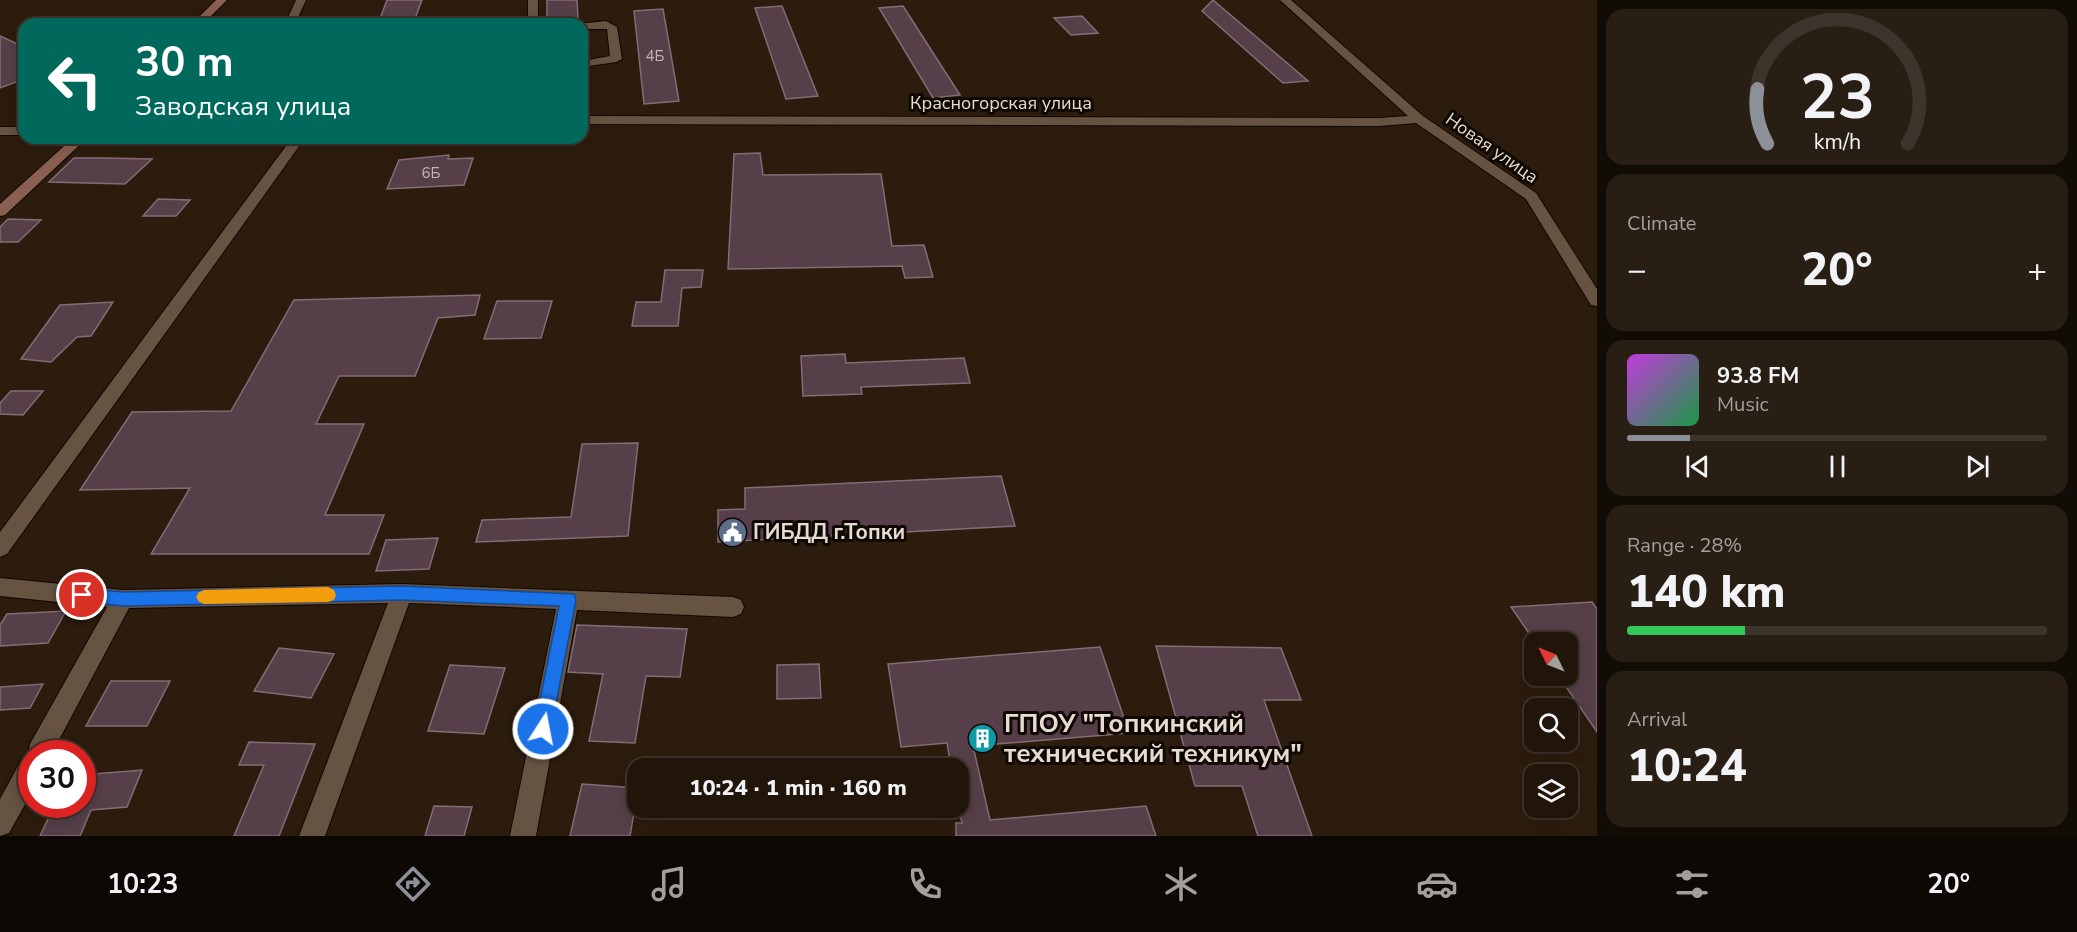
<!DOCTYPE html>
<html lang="en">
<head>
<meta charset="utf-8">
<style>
	body { margin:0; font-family:"Nunito Sans",sans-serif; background:#291e13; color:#f1f3f6; height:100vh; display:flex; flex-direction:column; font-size:22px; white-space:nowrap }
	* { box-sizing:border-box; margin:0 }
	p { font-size:20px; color:#a29f9c }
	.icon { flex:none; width:33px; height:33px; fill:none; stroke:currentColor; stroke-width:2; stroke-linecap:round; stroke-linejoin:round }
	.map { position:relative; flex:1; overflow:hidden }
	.drawer { display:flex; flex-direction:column; gap:9px; padding:9px; background:#120c06; width:480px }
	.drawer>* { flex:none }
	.banner { position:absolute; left:18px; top:18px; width:570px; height:126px; border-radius:18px; box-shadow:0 3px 15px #0003,0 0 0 2px #3e342b; background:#00695c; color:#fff; overflow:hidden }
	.needle { width:39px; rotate:313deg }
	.fabs { position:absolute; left:1524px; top:632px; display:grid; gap:12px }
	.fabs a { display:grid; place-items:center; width:54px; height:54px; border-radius:12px; background:#21150a; box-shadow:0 3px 15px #0003,0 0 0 2px #3e342b; font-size:30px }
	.speed { position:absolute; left:18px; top:740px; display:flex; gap:12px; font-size:30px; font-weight:700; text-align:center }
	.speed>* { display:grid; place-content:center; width:78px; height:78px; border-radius:50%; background:#21150a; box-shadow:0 3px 15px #0003,0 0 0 2px #3e342b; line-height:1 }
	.speed .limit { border:9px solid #d22; background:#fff; color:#111 }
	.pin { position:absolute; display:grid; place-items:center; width:51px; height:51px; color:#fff; margin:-26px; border:3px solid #fff; border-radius:50%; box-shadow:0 2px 6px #0007 }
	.me { position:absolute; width:66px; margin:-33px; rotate:11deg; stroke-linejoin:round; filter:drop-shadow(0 0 4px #0008) }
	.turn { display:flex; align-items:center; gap:21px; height:126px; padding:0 18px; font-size:27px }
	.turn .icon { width:78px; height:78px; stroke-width:2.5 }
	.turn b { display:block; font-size:42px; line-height:51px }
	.big { font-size:45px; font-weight:800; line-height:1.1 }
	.drawer .card { flex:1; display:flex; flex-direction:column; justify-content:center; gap:9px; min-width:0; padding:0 21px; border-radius:18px; background:#291e13 }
	.drawer .dial { align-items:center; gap:0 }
	.dial svg { height:156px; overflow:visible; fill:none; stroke:#3e342b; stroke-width:7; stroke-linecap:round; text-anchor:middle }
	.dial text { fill:#f1f3f6; stroke:none }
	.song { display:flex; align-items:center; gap:18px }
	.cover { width:72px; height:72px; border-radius:9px; background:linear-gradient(135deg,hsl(290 70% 55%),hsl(140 70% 35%)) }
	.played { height:6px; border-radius:3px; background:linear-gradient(90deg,#8c9099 15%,#3e342b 15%) }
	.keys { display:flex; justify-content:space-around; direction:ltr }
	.heat { display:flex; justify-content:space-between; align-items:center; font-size:33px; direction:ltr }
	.charge { height:9px; border-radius:4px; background:linear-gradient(90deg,#34c759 28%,#3e342b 0) }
	.trip { position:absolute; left:627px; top:758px; width:342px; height:60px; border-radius:18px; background:#21150a; box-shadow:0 3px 15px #0003,0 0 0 2px #3e342b; font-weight:800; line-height:60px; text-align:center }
	.dock { display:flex; height:96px; justify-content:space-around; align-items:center; background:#0d0804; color:#a29f9c }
	.dock .icon { width:42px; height:42px }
	.dock .current { color:#8c9099 }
	.dock b { font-size:27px; color:#f1f3f6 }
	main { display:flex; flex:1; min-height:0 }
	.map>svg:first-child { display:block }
	.building { fill:#563f49; stroke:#856b76; stroke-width:1.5 }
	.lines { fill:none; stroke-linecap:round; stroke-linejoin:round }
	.street-casing { stroke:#140600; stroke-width:2 }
	.secondary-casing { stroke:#140600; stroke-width:2 }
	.street { fill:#665342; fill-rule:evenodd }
	.secondary { fill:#885f51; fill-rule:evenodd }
	.route { fill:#1a73e8; stroke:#114b97; stroke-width:1.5 }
	.slow { fill:#f59e0b }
	.labels { text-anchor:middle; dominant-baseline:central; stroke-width:6; stroke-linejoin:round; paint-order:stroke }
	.far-number-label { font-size:15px; fill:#c3b5b0 }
	.far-street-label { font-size:18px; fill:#e7dcd2; stroke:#0f0803 }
	.poi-label { font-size:21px; font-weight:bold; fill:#e7dcd2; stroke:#0f0803; text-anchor:start }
	.near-poi-label { font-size:26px; font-weight:bold; fill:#e7dcd2; stroke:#0f0803; text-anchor:start }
</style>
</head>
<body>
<main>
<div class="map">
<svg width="1597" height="836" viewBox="0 0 1597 836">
	<rect width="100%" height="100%" fill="#2c1c0d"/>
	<!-- building -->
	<g class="building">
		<polygon points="387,0 422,0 413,24 378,24"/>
		<polygon points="547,0 577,0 578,18 547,20"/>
		<polygon points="1213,0 1308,81 1283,83 1202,11"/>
		<polygon points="782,6 818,96 786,99 755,8"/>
		<polygon points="903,6 960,95 933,98 879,8"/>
		<polygon points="663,9 679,101 644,104 634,11"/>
		<polygon points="1082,16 1098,33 1071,35 1054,18"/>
		<polygon points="0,36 24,47 24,79 0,88"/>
		<polygon points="760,153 763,175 881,174 892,246 924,245 933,277 905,278 902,266 728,269 734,154"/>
		<polygon points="449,155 448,159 473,158 464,185 387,189 399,160"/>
		<polygon points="74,158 105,158 152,159 125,184 49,182"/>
		<polygon points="158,199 190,200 176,216 143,216"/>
		<polygon points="8,219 41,220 18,242 0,242 0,227"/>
		<polygon points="665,270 703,270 701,287 682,288 678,326 632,326 636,302 661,302"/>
		<polygon points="480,295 475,315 438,318 415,376 339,376 316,424 364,424 325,515 384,515 369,554 151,554 190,488 80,490 132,412 231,411 294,300"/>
		<polygon points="497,301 552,301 541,338 484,339"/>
		<polygon points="113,302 91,336 77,337 51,362 21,359 60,305"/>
		<polygon points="845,354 846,363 964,358 970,383 861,387 862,394 803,396 801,356"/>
		<polygon points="11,391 43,391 23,415 0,414 0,403"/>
		<polygon points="638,443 628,536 476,542 482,520 571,517 582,444"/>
		<polygon points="1001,476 1015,526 718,542 718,510 745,509 745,488"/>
		<polygon points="438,538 429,569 376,571 386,540"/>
		<polygon points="1592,602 1597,609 1597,732 1558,675 1568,675 1568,642 1535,642 1511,607"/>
		<polygon points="66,611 48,643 0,646 0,625 7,614"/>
		<polygon points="577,625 687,629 680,677 646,676 635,743 589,741 603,674 568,672"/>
		<polygon points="1156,646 1281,648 1301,700 1264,700 1312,836 1258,836 1242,786 1195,786"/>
		<polygon points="1100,647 1129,733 973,746 990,820 1146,806 1156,836 956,836 956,823 962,823 958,805 958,768 951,768 947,743 901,747 888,664"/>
		<polygon points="279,648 334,654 311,698 254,691"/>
		<polygon points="819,664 821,698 777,699 777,665"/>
		<polygon points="450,665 505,668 484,734 428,731"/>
		<polygon points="111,681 170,681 147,726 86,726"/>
		<polygon points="43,684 30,708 0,710 0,687"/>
		<polygon points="249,742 315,744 279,836 234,836 264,765 239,765"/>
		<polygon points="142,770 127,807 91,810 80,836 40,836 55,804 82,804 82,775"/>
		<polygon points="582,784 638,788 630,836 570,836"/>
		<polygon points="434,806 472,807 464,836 425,836"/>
	</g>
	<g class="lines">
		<defs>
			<g id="street">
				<polygon points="296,0 306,0 295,24 285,24"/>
				<rect x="528" y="0" width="10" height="24"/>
				<polygon points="1280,0 1291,0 1423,116 1536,193 1597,289 1597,306 1591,305 1526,199 1416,123 1379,126 582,124 582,116 1379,118 1408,116"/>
				<polygon points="606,21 617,27 622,59 616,62 582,67 582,61 610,56 607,29 582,29 582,24 578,24"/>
				<rect x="0" y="127" width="24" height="8"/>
				<polygon points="292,138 305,138 7,554 0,557 0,532"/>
				<polygon points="0,578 123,590 402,584 733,597 741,600 744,607 741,614 733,617 577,610 536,836 510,836 556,609 409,603 325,836 299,836 388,603 129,608 52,753 32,753 32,792 9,833 0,836 0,799 23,757 28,755 30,744 107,607 0,596"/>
			</g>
			<g id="secondary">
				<polygon points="216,0 227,0 203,24 192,24"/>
				<polygon points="73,138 87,138 5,215 0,216 0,204"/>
			</g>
		</defs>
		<!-- street casing -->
		<use href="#street" class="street-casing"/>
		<!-- secondary casing -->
		<use href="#secondary" class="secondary-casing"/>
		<!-- street -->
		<use href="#street" class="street"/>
		<!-- secondary -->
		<use href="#secondary" class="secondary"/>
	</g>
	<!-- route -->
	<polygon class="route" points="402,586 574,594 576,600 550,735 543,737 537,735 534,729 559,606 402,600 123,606 82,602 77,600 74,595 77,590 82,588 123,592"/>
	<!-- slow -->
	<polygon class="slow" points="328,587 334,590 336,595 334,600 328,602 204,604 199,602 196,597 199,592 204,590"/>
	<!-- icons -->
	<defs>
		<symbol id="civic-disc" viewBox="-11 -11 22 22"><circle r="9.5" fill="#5c6f8a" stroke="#0f0803"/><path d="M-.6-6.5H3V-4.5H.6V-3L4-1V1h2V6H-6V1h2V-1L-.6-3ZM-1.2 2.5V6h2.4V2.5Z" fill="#fff"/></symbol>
		<symbol id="building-disc" viewBox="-11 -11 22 22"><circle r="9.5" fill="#0f9aa8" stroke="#0f0803"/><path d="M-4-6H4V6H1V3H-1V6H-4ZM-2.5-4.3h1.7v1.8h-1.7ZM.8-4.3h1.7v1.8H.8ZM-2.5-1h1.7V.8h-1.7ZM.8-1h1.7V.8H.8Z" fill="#fff"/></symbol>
	</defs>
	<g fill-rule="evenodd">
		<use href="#civic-disc" x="716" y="516" width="33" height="33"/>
		<use href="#building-disc" x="966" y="722" width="33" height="33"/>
	</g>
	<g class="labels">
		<!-- far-number labels -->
		<g class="far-number-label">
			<text x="655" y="56">4Б</text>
			<text x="431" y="173">6Б</text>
		</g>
		<!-- far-street labels -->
		<g class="far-street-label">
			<text x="1001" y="103">Красногорская улица</text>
			<text transform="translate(1492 148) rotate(35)">Новая улица</text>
		</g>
		<!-- poi labels -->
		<g class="poi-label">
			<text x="753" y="532">ГИБДД г.Топки</text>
		</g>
		<!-- near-poi labels -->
		<g class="near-poi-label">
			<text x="1004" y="723">ГПОУ "Топкинский<tspan x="1004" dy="30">технический техникум"</tspan></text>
		</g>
	</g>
</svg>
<div class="fabs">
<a><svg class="needle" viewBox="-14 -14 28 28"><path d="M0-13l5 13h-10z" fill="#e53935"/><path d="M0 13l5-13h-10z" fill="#a29f9c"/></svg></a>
<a><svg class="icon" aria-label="search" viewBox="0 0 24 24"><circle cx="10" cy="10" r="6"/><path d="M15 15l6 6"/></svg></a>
<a><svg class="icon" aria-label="layers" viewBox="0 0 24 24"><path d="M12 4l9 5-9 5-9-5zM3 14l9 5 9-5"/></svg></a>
</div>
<div class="speed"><div class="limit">30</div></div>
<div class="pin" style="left:82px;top:595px;background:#d93025"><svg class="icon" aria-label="arrive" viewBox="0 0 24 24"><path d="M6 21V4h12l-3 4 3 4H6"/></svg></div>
<svg class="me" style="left:543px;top:729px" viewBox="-20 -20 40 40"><circle r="17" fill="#1a73e8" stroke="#fff" stroke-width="3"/><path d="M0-11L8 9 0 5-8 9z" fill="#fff"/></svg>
<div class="trip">10:24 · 1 min · 160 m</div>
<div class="banner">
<div class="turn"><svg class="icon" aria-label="left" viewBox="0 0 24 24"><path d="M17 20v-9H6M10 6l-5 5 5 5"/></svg><div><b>30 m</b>Заводская улица</div></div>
</div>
</div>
<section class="drawer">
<div class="card dial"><svg viewBox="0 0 100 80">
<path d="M14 69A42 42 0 1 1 86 69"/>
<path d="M14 69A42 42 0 0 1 9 41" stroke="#8c9099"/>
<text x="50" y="56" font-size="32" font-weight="700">23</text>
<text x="50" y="72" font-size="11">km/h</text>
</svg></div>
<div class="card"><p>Climate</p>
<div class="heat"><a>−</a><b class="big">20°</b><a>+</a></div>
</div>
<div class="card">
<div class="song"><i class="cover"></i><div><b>93.8 FM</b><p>Music</p></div></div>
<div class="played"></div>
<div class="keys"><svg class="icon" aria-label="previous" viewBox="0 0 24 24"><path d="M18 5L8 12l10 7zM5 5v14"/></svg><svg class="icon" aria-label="pause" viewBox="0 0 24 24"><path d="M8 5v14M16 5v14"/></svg><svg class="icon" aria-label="next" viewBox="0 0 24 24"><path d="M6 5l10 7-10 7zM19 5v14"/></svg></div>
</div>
<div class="card"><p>Range · 28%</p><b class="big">140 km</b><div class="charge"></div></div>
<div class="card"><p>Arrival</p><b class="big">10:24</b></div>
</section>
</main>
<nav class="dock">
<b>10:23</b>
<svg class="icon current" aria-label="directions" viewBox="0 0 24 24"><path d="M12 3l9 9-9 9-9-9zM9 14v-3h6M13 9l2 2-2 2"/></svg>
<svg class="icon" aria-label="music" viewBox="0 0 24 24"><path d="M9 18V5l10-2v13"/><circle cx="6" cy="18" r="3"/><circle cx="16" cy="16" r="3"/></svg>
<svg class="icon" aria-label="phone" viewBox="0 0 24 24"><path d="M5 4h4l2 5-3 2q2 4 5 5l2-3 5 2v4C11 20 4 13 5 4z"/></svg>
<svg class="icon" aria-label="climate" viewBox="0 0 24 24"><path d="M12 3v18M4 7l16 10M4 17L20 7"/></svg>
<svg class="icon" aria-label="car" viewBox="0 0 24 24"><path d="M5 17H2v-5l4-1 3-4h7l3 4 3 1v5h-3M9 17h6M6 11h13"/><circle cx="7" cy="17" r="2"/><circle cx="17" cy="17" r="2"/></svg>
<svg class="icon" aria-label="filters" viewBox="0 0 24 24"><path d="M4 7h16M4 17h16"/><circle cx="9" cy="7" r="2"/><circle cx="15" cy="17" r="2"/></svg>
<b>20°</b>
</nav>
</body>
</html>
